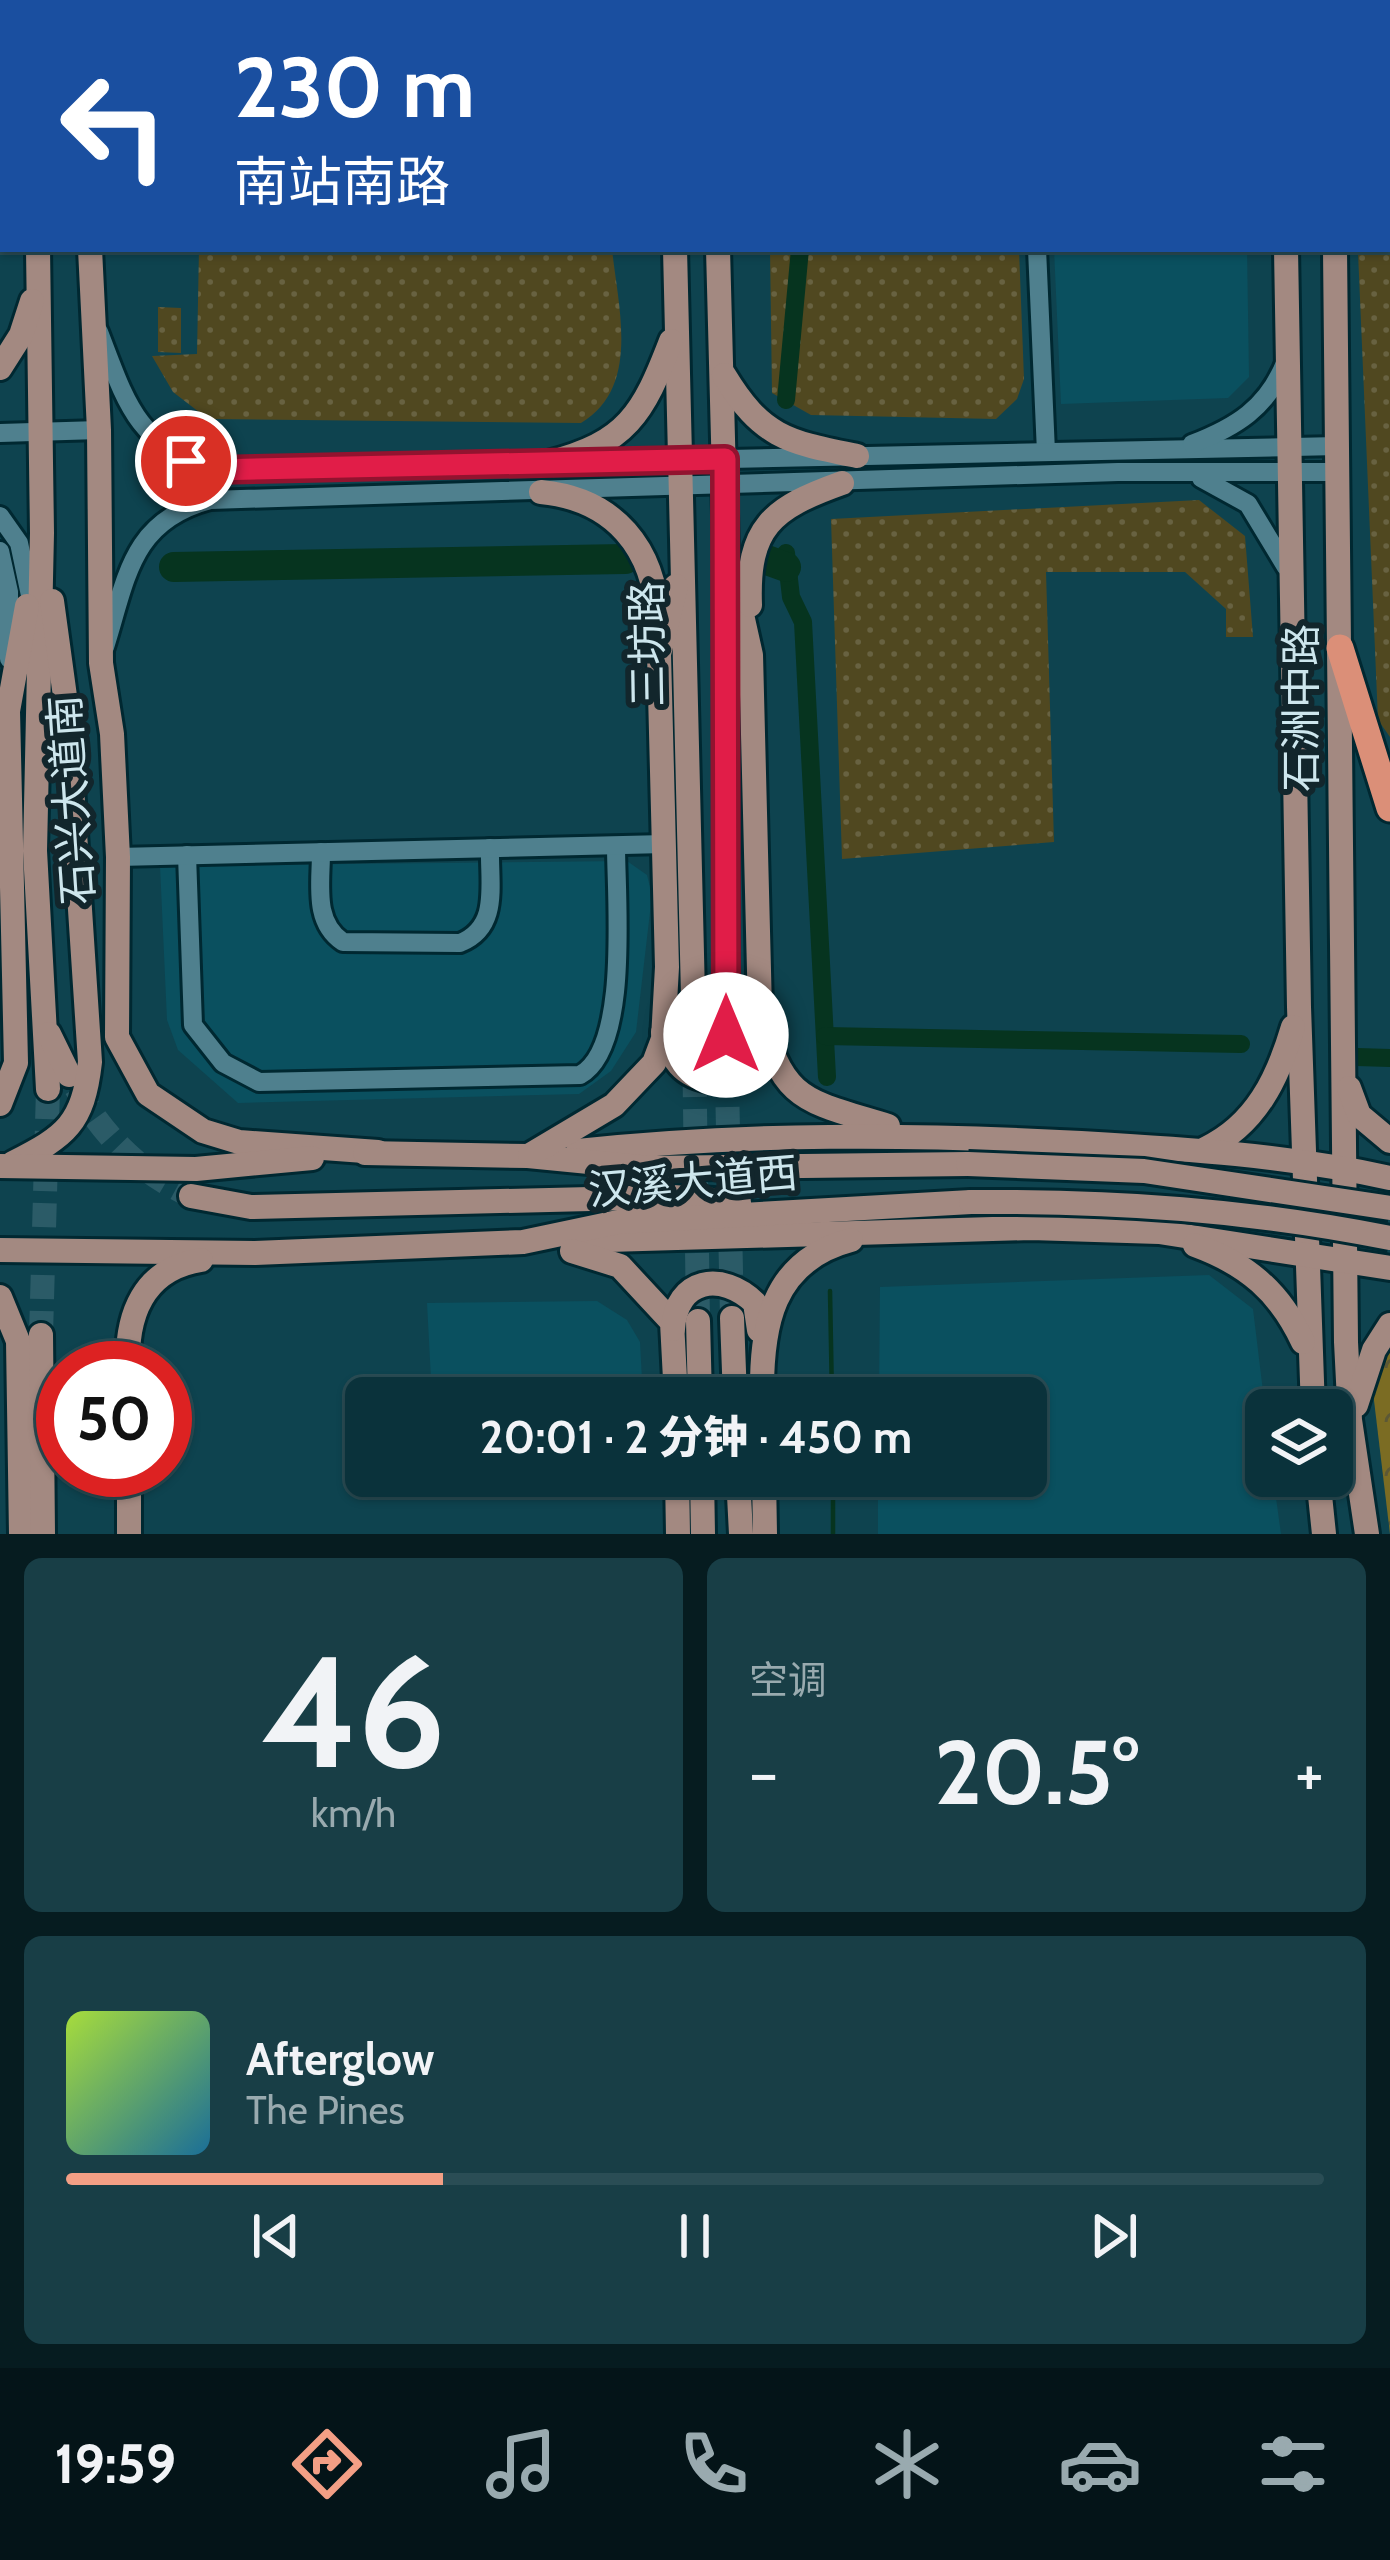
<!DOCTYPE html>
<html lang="zh">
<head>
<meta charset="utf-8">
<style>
	body { margin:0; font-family:Cabin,"Noto Sans SC",sans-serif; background:#183e46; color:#f1f3f6; height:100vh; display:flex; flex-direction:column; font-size:45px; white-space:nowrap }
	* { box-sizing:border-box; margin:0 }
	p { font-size:39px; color:#99aaaf }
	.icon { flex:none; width:66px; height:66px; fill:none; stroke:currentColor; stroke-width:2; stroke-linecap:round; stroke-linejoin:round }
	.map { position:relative; height:1534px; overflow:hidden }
	.panel { display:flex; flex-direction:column; gap:24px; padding:24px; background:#061c20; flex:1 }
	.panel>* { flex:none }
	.banner { position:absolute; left:0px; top:0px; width:1392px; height:252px; box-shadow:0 3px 9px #0004,0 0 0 3px #2a4d55; background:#1a4fa0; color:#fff; overflow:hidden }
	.tools { position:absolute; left:1245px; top:1389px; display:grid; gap:24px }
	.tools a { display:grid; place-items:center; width:108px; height:108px; border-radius:18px; background:#0a323b; box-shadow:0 3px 9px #0004,0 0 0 3px #2a4d55; font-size:60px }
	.speed { position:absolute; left:36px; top:1341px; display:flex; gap:24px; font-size:60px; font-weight:700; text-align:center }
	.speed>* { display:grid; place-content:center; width:156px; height:156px; border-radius:50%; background:#0a323b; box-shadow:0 3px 9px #0004,0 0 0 3px #2a4d55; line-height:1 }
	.speed .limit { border:18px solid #d22; background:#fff; color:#111 }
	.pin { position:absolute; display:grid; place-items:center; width:102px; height:102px; color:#fff; margin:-51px; border:6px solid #fff; border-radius:50%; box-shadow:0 3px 12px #0007 }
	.me { position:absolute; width:132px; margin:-66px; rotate:0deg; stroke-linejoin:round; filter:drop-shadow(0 0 9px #0008) }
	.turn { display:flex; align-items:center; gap:42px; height:252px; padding:0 36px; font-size:54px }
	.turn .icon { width:156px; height:156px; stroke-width:2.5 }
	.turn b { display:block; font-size:84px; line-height:102px }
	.big { font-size:90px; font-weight:800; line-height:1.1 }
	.panel .card { flex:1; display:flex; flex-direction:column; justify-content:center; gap:18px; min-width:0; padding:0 42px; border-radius:18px; background:#183e46 }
	.panel .dial { align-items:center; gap:0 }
	.dial b { font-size:156px; line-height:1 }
	.song { display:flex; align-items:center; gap:36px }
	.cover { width:144px; height:144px; border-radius:18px; background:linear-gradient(135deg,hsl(80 70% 55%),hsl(200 70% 35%)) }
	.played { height:12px; border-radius:6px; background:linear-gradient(90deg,#f39f85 30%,#2a4d55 30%) }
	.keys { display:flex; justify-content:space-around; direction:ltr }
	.heat { display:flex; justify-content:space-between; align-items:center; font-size:66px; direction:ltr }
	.panel .tiles { flex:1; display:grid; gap:24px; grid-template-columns:1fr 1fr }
	.card:last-child { grid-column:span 2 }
	.trip { position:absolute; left:345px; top:1377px; width:702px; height:120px; border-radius:18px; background:#0a323b; box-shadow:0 3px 9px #0004,0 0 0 3px #2a4d55; font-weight:800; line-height:120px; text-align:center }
	.tabs { display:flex; height:192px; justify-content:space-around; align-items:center; background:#041418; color:#99aaaf }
	.tabs .icon { width:84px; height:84px }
	.tabs .selected { color:#f39f85 }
	.tabs b { font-size:54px; color:#f1f3f6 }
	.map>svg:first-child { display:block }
	.built { fill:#0a505f }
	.grass { fill:url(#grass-dots) }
	.forest { fill:url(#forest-crowns) }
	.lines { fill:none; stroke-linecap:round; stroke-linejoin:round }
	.stream { stroke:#06341f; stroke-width:4.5 }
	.canal { stroke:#06341f; stroke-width:18 }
	.river { stroke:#06341f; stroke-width:30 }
	.major-tunnel { stroke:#2b5b67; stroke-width:24; stroke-dasharray:24 12; stroke-linecap:butt }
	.minor-casing { stroke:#002831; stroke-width:24 }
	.major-casing { stroke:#002831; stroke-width:30 }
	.highway-casing { stroke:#002831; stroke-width:33 }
	.minor { stroke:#4f808e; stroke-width:18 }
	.major { stroke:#a38981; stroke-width:24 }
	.highway { stroke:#db8f78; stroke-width:27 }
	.major-bridge-casing { stroke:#002831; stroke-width:30; stroke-linecap:butt }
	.major-bridge { stroke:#a38981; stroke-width:24 }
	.route-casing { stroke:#92132f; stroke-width:30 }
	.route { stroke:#e11d48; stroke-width:21 }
	.labels { text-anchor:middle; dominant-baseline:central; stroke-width:12; stroke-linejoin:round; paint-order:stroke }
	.street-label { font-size:42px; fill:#cde6ed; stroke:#12262c }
</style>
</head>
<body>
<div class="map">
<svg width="1390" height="1534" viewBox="0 0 1390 1534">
	<defs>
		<pattern id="grass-dots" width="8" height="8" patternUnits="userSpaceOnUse" patternTransform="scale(3)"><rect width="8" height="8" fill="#504820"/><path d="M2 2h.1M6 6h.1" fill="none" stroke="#686241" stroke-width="1.8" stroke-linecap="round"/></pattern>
		<pattern id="forest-crowns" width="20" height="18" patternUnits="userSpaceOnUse" patternTransform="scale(3)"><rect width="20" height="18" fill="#7b6c23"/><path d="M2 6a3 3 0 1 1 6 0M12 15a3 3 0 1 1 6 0" fill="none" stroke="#5c5835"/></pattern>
	</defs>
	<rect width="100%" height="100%" fill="#0e434f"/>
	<!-- built -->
	<g class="built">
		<polygon points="1054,249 1247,249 1249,377 1228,398 1061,404"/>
		<polygon points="627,861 647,875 652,895 636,1032 611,1071 579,1094 238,1103 178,1050 167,1020 160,866"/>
		<polygon points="1209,1275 1253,1309 1266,1416 1266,1476 1273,1476 1281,1534 878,1534 878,1476 1026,1476 1026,1398 879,1398 880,1287"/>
		<polygon points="597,1301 627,1320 640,1342 643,1398 432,1398 427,1303"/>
		<polygon points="436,1476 647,1476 647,1485 437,1492"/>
	</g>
	<!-- grass -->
	<g class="grass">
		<polygon points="1390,202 1390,737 1378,720 1358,252 1389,249"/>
		<path d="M199,249H612C618,307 641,387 581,423L208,419L173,392L152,356L197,354Z"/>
		<polygon points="770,249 1019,249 1024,379 1017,399 996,419 811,415 772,393"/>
		<polygon points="158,307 181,308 181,353 158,352"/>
		<polygon points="1199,500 1245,536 1253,637 1226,637 1226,609 1185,572 1046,572 1054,842 842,859 831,519"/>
	</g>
	<!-- forest -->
	<polygon class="forest" points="1390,1342 1390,1534 1373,1392"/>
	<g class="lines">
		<!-- stream -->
		<g class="stream">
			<polyline points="830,1291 832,1398"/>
			<polyline points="833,1534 833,1476"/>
		</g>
		<!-- canal -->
		<g class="canal">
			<polyline points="786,400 800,249"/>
			<polyline points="786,553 791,597 803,622 827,1077"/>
			<polyline points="825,1036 1241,1044"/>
			<polyline points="1357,1057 1390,1058"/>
		</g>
		<!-- river -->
		<g class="river">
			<polyline points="767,560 786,567"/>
			<polyline points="174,567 625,559"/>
		</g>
		<!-- major-tunnel -->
		<g class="major-tunnel">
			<polyline points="726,1035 732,1318"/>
			<polyline points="694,1037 698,1321"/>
			<path d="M76,1088C105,1138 138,1171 191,1196"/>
			<polyline points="41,1335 48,1089"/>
		</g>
		<defs>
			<g id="minor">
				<polyline points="623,0 626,3"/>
				<polyline points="639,0 639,3"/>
				<polyline points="734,0 734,3"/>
				<polyline points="1025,0 1025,3"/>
				<polyline points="1231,0 1235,3"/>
				<polyline points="160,3 168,0"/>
				<polyline points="0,32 3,33"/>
				<polyline points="1389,114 1390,113"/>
				<polyline points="1389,187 1390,187"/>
				<polyline points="1037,249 1046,452"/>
				<path d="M99,332C126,402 136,444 213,470L1338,446"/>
				<polyline points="0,433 99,430"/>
				<path d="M1192,444C1236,427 1267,408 1285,363"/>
				<polyline points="1201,478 1248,504 1286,567"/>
				<polyline points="0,516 19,543 32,605"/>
				<polyline points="0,551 9,592 9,659"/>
				<path d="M105,647C127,577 131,521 210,500L1118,472H1338"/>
				<path d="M321,852C321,884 313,922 343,942L460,943C500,927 489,885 490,848"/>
				<path d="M187,855L193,1025L223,1063L259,1082L580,1075C630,1048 616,899 616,846"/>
				<polyline points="118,857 665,844"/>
			</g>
			<g id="major">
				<polyline points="34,0 34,3"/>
				<polyline points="669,0 669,3"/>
				<polyline points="708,0 708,3"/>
				<polyline points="1277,0 1277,3"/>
				<polyline points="1329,0 1329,3"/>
				<polyline points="89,3 89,0"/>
				<polyline points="38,249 42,533 35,851 48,1089"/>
				<polyline points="90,249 99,430 101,663 112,734 118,857 117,1037 148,1094 203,1131 239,1142 378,1152"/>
				<polyline points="675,249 694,1037"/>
				<polyline points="718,249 726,552 726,1035"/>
				<polyline points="1286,249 1299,1007 1313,1410"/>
				<polyline points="1335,249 1346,1342 1350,1420 1367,1534"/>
				<polyline points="0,368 21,335 32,301"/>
				<path d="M724,375C762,438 788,442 857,456"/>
				<path d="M548,463C627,443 643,414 671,341"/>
				<path d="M541,492C614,499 655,548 658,621"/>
				<path d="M735,583L751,655L760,1010C781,1102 804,1100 888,1126"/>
				<path d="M750,605C747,527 772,508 842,483"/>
				<path d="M663,1032C671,1058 682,1077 712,1080L742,1067L760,1021"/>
				<polyline points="49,1034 69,1075"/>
				<polyline points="1349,1088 1359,1115 1390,1141"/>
				<polyline points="0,1104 16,1063 8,711 27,606"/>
				<path d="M1205,1149C1256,1125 1278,1078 1293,1027"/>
				<path d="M578,1151C747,1133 912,1134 1081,1143C1185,1149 1288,1155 1390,1178"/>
				<polyline points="365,1153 528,1156 650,1168 968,1164"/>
				<polyline points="530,1155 614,1105 654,1063 663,1039 667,967 659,654 676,586"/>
				<path d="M13,1163C66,1136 83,1124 90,1062L67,711L52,601"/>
				<polyline points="0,1166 196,1169 312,1158"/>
				<polyline points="191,1196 251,1207 673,1197 739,1202"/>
				<polyline points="573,1241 1031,1228 1159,1232 1390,1268"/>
				<path d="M1195,1245C1247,1264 1280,1292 1303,1342"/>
				<polyline points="0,1250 255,1253 523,1242 618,1222 971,1202"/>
				<polyline points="572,1251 620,1266 672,1322 676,1398"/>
				<polyline points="0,1297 18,1341 21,1534"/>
				<polyline points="732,1318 735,1398"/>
				<polyline points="698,1321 700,1398"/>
				<path d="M673,1329C676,1278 722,1271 755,1303L759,1330"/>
				<polyline points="41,1335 43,1534"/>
				<path d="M128,1368C126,1315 143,1269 201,1260"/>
				<path d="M762,1398C761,1327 771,1261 851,1240"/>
				<polyline points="1356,1405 1374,1350 1390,1325"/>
				<polyline points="677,1476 678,1534"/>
				<polyline points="702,1476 703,1534"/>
				<polyline points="738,1476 741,1534"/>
				<polyline points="764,1476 765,1534"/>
				<polyline points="1318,1476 1324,1534"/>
				<polyline points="129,1534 129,1470"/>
			</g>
			<polyline id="highway" points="1340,648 1390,808"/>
		</defs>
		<!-- minor casing -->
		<use href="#minor" class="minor-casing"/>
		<!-- major casing -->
		<use href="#major" class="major-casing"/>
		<!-- highway casing -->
		<use href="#highway" class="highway-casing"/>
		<!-- minor -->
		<use href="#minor" class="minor"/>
		<!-- major -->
		<use href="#major" class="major"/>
		<!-- highway -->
		<use href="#highway" class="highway"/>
		<defs>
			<g id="major-bridge">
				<polyline points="968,1164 1144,1171 1390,1208"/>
				<path d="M971,1202C1115,1201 1250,1210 1390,1238"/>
			</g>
		</defs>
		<!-- major-bridge casing -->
		<use href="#major-bridge" class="major-bridge-casing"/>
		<!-- major-bridge -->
		<use href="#major-bridge" class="major-bridge"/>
	</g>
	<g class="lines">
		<defs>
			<polyline id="route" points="186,461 213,470 725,459 726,1035"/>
		</defs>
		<!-- route casing -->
		<use href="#route" class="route-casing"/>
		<!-- route -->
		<use href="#route" class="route"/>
	</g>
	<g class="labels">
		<!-- street labels -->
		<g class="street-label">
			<text transform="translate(647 644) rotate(-91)">三坊路</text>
			<text transform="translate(1301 708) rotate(-90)">石洲中路</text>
			<text transform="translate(71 800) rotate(-94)">石兴大道南</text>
			<text transform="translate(693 1181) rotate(-5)">汉溪大道西</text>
		</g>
	</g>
</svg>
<div class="tools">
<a><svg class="icon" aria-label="layers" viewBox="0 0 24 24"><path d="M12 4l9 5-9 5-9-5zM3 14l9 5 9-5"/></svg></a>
</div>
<div class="speed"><div class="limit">50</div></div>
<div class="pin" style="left:186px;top:461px;background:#d93025"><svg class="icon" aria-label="arrive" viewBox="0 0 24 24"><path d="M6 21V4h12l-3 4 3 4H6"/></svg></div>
<svg class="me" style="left:726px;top:1035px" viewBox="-20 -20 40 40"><circle r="19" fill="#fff"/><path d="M0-13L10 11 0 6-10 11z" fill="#e11d48"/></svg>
<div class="trip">20:01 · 2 分钟 · 450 m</div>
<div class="banner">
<div class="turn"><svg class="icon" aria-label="left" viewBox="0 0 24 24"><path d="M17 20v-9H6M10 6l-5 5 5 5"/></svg><div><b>230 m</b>南站南路</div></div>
</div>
</div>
<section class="panel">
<div class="tiles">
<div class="card dial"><b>46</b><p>km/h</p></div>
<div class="card"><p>空调</p>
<div class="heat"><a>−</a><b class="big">20.5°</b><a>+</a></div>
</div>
<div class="card">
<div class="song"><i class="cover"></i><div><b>Afterglow</b><p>The Pines</p></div></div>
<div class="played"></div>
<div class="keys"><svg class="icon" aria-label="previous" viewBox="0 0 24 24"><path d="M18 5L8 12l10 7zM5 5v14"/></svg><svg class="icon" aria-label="pause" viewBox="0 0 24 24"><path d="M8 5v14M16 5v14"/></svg><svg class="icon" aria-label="next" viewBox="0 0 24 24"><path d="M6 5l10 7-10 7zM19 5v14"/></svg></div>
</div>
</div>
</section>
<nav class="tabs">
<b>19:59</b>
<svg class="icon selected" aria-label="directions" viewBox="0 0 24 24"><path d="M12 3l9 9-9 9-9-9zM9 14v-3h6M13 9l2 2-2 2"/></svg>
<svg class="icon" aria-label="music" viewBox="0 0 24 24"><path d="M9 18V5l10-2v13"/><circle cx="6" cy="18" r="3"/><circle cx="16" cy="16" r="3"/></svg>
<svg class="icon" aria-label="phone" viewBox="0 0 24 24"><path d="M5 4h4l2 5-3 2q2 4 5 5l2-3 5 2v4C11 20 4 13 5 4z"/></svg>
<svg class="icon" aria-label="climate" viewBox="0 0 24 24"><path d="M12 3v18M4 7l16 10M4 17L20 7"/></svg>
<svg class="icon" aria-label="car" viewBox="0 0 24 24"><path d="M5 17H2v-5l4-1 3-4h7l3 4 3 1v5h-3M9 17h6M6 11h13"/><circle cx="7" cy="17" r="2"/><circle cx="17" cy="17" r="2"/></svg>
<svg class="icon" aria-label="filters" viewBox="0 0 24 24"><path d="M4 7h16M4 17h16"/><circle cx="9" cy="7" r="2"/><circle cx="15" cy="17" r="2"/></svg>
</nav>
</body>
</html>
